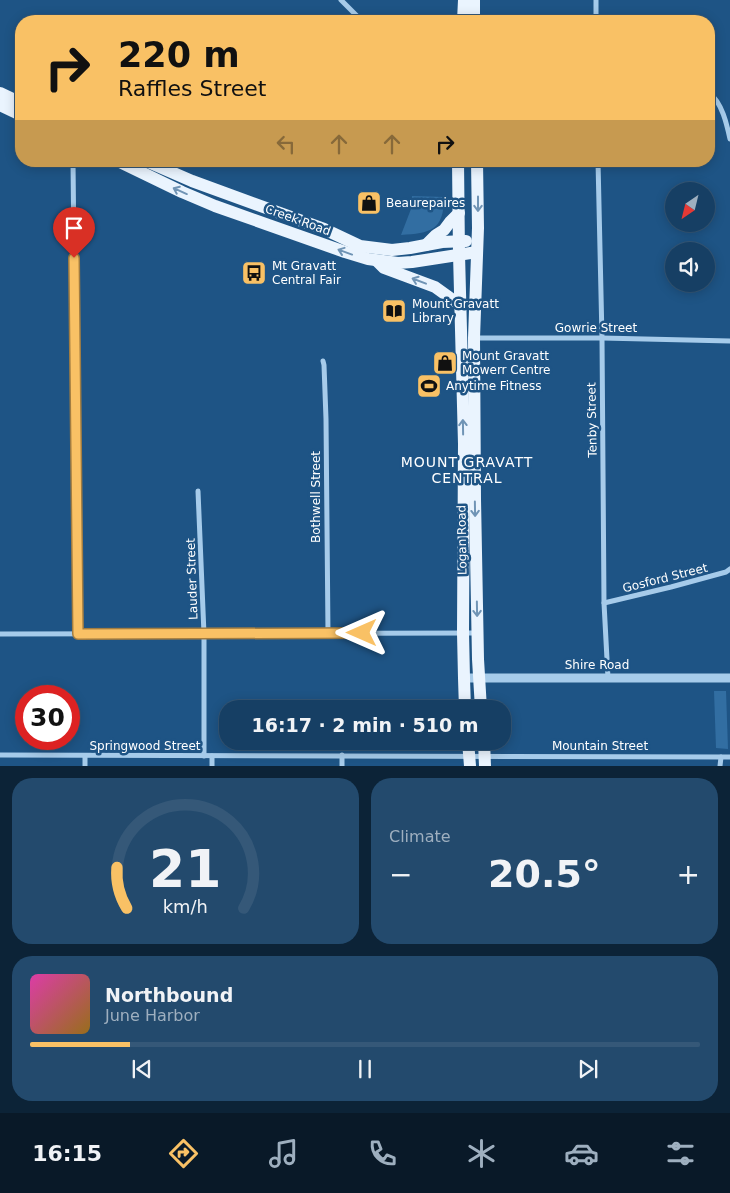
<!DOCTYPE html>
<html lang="en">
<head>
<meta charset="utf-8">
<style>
	body { margin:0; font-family:"DejaVu Sans",sans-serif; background:#234a6d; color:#f1f3f6; height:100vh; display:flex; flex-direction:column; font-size:19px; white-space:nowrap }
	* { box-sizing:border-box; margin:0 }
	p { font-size:16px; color:#9eafbf }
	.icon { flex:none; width:28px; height:28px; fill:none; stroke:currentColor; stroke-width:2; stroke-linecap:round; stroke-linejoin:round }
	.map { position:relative; height:766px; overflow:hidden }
	.details { display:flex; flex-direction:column; gap:12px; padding:12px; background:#0c2337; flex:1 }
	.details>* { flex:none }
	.top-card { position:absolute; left:15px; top:15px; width:700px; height:152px; border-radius:20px; box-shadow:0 2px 12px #0003,0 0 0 1px #355878; background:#f9c165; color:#111; overflow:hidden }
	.needle { width:32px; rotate:215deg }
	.tools { position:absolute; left:665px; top:182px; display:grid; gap:10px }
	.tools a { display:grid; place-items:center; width:50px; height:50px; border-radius:50%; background:#163f64; box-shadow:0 2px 12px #0003,0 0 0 1px #355878; font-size:25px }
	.speed { position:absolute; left:15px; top:685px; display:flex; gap:10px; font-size:25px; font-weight:700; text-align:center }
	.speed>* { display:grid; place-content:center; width:65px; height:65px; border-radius:50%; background:#163f64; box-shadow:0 2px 12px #0003,0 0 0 1px #355878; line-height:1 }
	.speed .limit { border:8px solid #d22; background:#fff; color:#111 }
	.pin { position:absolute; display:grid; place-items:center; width:42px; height:42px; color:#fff; margin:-51px -21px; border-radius:50% 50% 50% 0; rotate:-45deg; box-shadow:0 0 5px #0007 }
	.pin .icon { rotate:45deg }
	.me { position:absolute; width:55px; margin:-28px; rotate:270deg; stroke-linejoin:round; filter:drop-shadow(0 0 4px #0008) }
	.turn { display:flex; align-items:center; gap:18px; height:105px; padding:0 20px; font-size:22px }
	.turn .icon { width:65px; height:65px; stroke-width:2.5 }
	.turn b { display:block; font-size:35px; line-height:42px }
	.lanes { display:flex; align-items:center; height:48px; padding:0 20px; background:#0003; justify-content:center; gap:25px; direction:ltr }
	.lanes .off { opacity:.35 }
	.big { font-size:38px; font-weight:600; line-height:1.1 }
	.details .tile { flex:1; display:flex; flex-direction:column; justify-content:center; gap:8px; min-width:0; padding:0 18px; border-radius:20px; background:#234a6d }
	.details .dial { align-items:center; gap:0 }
	.dial svg { height:130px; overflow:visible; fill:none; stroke:#355878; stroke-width:7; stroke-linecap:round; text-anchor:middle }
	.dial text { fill:#f1f3f6; stroke:none }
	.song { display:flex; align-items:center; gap:15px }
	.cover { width:60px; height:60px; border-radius:8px; background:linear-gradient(135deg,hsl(320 70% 55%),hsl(40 70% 35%)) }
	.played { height:5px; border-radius:2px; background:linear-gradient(90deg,#f9c165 15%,#355878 15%) }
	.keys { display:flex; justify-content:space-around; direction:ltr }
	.heat { display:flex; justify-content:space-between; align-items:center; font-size:28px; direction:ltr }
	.details .tiles { flex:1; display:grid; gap:12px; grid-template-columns:1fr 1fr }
	.tile:last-child { grid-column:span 2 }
	.trip { position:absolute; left:219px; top:700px; width:292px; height:50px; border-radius:20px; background:#163f64; box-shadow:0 2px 12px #0003,0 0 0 1px #355878; font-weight:600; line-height:50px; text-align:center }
	.dock { display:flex; height:80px; justify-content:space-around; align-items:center; background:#091928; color:#9eafbf }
	.dock .icon { width:35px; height:35px }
	.dock .on { color:#f9c165 }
	.dock b { font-size:22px; color:#f1f3f6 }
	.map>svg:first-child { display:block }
	.green { fill:#326ea2 }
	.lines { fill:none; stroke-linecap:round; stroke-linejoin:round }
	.minor { stroke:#a6cbea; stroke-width:5 }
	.tertiary { stroke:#a6cbea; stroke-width:9 }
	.primary { stroke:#eaf4fe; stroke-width:12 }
	.oneway { stroke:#7094b5 }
	.route-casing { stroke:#a27d42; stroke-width:12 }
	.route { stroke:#f9c165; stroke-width:9 }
	.labels { text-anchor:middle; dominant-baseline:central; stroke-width:5; stroke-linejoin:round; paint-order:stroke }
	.poi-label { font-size:12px; fill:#fff; stroke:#1e5485; text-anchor:start }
	.street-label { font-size:12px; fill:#fff; stroke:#1e5485 }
	.neighbourhood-label { font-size:14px; letter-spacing:1px; fill:#fff; stroke:#1e5485 }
</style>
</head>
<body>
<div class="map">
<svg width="730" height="766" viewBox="0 0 730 766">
	<rect width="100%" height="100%" fill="#1e5485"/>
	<!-- green -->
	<g class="green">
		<path d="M412,196L444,197C444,231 430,233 401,235L411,209Z"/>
		<polygon points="714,691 726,691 728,749 716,748"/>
	</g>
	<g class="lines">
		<!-- minor -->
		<g class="minor">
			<polyline points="341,0 362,21"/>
			<polyline points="596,0 596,21"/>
			<path d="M709,93C722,102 727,125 730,139"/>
			<polyline points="73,161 78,634"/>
			<polyline points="598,161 602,338 604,603 608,678"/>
			<polyline points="474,338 602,338 730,341"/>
			<polyline points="323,361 324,365 326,419 328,633"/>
			<polyline points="198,491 204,634 204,756"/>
			<polyline points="604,603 671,587 726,572 730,569"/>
			<polyline points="0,634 477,633"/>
			<polyline points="0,755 730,757"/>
			<polyline points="342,755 342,766"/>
			<polyline points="85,756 85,766"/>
			<polyline points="212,756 212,766"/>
			<polyline points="720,766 721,757"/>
		</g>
		<!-- tertiary -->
		<polyline class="tertiary" points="464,678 730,678"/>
		<!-- primary -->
		<g class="primary">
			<polyline points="463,21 464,0"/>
			<polyline points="474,21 474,0"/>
			<polyline points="0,93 21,103"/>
			<polyline points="0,105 21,115"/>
			<polyline points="118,161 182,192 215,206 345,252 368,259 398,263 412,262 477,252"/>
			<polyline points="146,161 192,181 324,229 360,246 392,250 410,248 442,242 466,241"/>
			<polyline points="458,161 459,254 464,444 463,633 464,678 465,709"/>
			<polyline points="477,161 478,228 474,338 475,499 478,659 481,709"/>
			<polyline points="426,245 436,235 444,230 450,222 459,213"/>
			<polyline points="377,261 384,268 435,287 460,305"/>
			<polyline points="468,741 470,766"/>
			<polyline points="484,741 485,766"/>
		</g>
	</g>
	<!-- one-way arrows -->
	<defs><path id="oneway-shaft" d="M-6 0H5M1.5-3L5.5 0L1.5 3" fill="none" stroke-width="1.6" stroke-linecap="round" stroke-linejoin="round" transform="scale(1.25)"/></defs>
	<g class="oneway">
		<use href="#oneway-shaft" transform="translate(180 191) rotate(-156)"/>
		<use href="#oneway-shaft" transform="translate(478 204) rotate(90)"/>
		<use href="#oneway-shaft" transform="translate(345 252) rotate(-160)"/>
		<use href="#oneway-shaft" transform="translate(419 281) rotate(-159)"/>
		<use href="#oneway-shaft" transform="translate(463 427) rotate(-91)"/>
		<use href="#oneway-shaft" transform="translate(475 509) rotate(89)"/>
		<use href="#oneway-shaft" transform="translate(477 609) rotate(89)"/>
	</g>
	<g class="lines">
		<defs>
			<polyline id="route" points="74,258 78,634 362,633"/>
		</defs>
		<!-- route casing -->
		<use href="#route" class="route-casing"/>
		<!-- route -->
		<use href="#route" class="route"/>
	</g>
	<!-- icons -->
	<defs>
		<symbol id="shop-square" viewBox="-11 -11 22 22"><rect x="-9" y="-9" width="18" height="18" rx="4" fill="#f9c165" stroke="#1e5485"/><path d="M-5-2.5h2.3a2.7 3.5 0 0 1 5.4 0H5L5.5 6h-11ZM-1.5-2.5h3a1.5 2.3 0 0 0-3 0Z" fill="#111"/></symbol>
		<symbol id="bus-square" viewBox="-11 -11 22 22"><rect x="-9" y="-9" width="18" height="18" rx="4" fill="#f9c165" stroke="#1e5485"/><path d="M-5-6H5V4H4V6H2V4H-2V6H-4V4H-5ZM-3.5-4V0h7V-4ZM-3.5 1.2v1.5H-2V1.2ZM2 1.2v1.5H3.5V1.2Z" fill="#111"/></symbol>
		<symbol id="library-square" viewBox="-11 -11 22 22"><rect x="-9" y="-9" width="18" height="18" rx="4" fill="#f9c165" stroke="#1e5485"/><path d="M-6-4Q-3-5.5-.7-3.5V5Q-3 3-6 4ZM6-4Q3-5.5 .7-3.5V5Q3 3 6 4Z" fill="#111"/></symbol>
		<symbol id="stadium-square" viewBox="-11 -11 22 22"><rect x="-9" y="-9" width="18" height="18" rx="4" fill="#f9c165" stroke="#1e5485"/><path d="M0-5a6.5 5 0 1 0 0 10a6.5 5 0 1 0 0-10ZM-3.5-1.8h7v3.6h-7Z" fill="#111"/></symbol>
	</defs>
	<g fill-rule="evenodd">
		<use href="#shop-square" x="355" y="189" width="28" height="28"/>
		<use href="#bus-square" x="240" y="259" width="28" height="28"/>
		<use href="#library-square" x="380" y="297" width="28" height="28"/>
		<use href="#shop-square" x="431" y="349" width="28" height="28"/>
		<use href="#stadium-square" x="415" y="372" width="28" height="28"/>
	</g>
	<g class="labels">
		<!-- poi labels -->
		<g class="poi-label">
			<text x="386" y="203">Beaurepaires</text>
			<text x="272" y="266">Mt Gravatt<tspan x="272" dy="14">Central Fair</tspan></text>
			<text x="412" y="304">Mount Gravatt<tspan x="412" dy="14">Library</tspan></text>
			<text x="462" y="356">Mount Gravatt<tspan x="462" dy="14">Mowerr Centre</tspan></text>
			<text x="446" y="386">Anytime Fitness</text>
		</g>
		<!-- street labels -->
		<g class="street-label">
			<text transform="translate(298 220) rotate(20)">Creek Road</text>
			<text x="596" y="328">Gowrie Street</text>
			<text transform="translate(592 420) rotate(-91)">Tenby Street</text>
			<text transform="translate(316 497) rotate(-90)">Bothwell Street</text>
			<text transform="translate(462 540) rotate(-91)">Logan Road</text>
			<text transform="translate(665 578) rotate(-14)">Gosford Street</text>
			<text transform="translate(192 579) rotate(-92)">Lauder Street</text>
			<text x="597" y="665">Shire Road</text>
			<text x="145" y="746">Springwood Street</text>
			<text x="600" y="746">Mountain Street</text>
		</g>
		<!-- neighbourhood labels -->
		<g class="neighbourhood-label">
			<text x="467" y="462">MOUNT GRAVATT<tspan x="467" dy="16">CENTRAL</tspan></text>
		</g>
	</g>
</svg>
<div class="tools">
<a><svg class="needle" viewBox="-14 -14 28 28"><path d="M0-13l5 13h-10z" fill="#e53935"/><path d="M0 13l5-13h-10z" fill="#9eafbf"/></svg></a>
<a><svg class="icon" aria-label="sound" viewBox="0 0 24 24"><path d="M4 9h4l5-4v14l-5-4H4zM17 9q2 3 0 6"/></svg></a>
</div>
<div class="speed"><div class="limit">30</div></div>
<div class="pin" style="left:74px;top:258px;background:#d93025"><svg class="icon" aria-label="arrive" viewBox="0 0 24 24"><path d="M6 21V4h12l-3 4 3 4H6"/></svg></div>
<svg class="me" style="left:362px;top:633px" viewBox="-20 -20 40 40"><path d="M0-17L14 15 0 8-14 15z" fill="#f9c165" stroke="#fff" stroke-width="4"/></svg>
<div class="trip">16:17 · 2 min · 510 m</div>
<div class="top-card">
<div class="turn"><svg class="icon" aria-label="right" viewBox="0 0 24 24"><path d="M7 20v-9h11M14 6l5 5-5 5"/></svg><div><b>220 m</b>Raffles Street</div></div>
<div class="lanes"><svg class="icon off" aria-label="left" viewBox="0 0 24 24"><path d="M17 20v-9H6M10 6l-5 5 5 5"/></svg><svg class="icon off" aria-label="ahead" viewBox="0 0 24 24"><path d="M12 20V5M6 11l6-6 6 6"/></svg><svg class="icon off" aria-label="ahead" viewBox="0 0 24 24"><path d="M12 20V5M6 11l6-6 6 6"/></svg><svg class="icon" aria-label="right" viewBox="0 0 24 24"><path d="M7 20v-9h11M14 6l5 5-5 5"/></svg></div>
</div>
</div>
<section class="details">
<div class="tiles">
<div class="tile dial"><svg viewBox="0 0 100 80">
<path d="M14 69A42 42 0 1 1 86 69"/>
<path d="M14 69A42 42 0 0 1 8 44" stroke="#f9c165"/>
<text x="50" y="56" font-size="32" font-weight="700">21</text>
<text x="50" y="72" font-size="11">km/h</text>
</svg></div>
<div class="tile"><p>Climate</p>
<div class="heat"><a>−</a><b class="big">20.5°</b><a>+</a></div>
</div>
<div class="tile">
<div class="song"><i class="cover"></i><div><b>Northbound</b><p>June Harbor</p></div></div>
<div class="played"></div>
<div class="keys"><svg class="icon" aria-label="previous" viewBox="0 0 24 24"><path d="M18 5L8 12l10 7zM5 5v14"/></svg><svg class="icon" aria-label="pause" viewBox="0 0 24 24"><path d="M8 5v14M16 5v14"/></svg><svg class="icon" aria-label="next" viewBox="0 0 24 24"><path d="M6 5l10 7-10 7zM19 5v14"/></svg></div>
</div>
</div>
</section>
<nav class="dock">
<b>16:15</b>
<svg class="icon on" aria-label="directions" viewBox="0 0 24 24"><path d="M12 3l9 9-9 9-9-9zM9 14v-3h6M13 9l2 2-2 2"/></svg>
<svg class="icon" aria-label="music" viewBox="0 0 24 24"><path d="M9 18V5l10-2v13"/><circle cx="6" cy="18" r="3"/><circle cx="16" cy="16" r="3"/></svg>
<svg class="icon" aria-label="phone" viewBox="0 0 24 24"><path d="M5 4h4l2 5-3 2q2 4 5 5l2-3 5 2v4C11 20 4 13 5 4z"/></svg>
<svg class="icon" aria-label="climate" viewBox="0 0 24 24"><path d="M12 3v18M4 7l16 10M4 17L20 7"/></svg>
<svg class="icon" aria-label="car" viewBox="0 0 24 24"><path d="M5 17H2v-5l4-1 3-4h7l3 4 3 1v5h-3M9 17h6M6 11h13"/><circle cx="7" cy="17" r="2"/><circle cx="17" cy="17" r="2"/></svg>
<svg class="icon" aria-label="filters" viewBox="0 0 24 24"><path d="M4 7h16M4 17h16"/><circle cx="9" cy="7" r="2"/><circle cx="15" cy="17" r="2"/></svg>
</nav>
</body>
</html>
